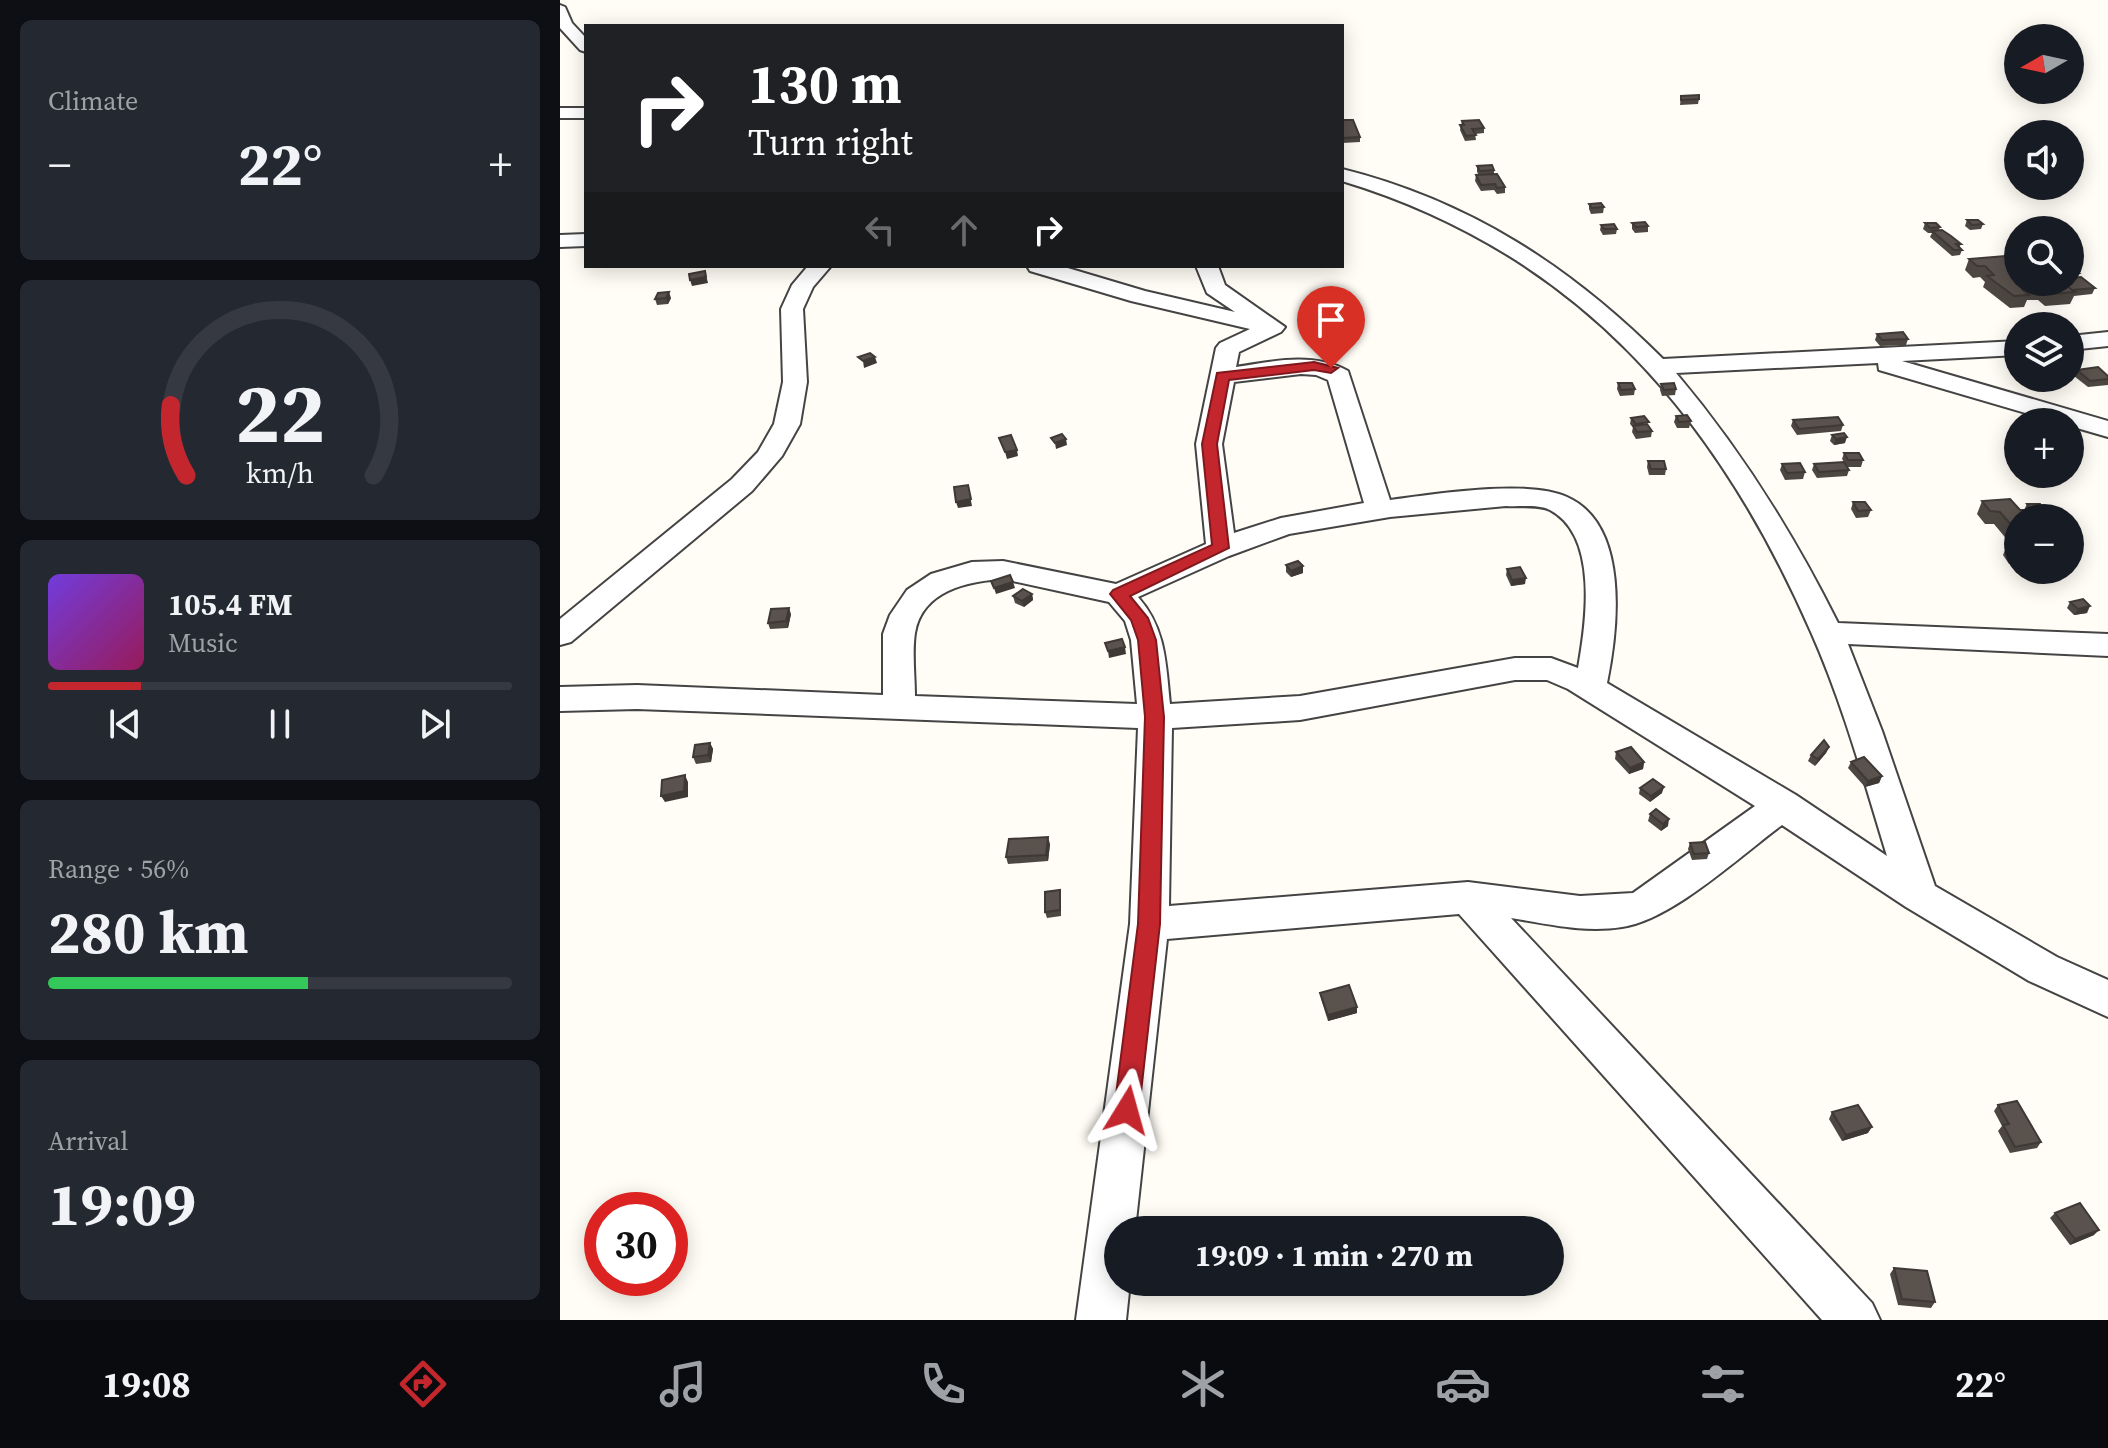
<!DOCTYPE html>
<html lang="en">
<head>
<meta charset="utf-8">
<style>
	body { margin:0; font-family:"Source Serif 4",serif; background:#242831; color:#f1f3f6; height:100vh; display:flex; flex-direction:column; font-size:30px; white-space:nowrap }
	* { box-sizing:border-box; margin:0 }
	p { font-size:26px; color:#9ea1a6 }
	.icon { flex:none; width:44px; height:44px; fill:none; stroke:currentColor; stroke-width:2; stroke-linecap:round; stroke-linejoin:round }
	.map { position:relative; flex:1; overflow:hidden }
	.details { display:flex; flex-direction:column; gap:20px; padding:20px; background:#0d0f14; width:560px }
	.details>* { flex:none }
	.top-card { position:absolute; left:24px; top:24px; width:760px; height:244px; border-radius:0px; box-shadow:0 4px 20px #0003; background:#202124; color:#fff; overflow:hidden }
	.needle { width:52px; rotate:261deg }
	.tools { position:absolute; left:1444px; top:24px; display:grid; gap:16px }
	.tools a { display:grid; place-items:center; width:80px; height:80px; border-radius:50%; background:#171b24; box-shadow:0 4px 20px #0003; font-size:40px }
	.speed { position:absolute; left:24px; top:1192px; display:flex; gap:16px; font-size:40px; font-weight:700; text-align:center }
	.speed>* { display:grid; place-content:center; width:104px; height:104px; border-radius:50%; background:#171b24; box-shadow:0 4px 20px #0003; line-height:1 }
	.speed .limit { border:12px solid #d22; background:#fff; color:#111 }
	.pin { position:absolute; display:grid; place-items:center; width:68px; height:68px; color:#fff; margin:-82px -34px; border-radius:50% 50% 50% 0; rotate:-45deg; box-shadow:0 0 8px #0007 }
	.pin .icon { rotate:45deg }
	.me { position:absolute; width:88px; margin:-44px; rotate:8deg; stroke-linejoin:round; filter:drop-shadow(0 0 6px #0008) }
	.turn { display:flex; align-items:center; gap:28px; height:168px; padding:0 32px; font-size:36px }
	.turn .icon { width:104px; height:104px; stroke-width:2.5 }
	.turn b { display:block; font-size:56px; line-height:68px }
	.lanes { display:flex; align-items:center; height:76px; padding:0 32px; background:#0003; justify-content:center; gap:40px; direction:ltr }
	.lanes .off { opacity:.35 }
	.big { font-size:60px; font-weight:700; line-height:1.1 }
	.details .widget { flex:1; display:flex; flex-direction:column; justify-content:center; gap:12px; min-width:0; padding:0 28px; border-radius:12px; background:#242831 }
	.details .dial { align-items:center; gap:0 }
	.dial svg { height:208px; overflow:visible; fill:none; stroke:#363941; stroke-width:7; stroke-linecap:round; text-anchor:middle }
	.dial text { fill:#f1f3f6; stroke:none }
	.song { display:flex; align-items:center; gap:24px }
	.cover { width:96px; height:96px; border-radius:12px; background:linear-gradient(135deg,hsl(260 70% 55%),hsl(330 70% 35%)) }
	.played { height:8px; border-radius:4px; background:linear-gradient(90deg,#c4262e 20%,#363941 20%) }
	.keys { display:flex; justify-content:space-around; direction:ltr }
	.heat { display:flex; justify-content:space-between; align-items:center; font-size:44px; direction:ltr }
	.charge { height:12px; border-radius:6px; background:linear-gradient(90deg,#34c759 56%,#363941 0) }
	.trip { position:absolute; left:544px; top:1216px; width:460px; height:80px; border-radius:40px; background:#171b24; box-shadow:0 4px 20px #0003; font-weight:700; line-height:80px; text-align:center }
	.menu { display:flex; height:128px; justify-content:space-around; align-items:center; background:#090b0e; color:#9ea1a6 }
	.menu .icon { width:56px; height:56px }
	.menu .selected { color:#c4262e }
	.menu b { font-size:36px; color:#f1f3f6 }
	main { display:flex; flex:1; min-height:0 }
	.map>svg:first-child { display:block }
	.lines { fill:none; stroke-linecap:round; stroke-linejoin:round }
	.minor-casing { stroke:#444; stroke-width:4 }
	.minor { fill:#fff; fill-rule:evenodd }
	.wall { fill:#4d4742 }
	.shaded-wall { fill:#3f3936 }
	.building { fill:#5a524d; stroke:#3f3936; stroke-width:2 }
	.route { fill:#c4262e; stroke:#7f191e; stroke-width:2 }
</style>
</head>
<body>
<main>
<section class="details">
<div class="widget"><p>Climate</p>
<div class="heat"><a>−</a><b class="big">22°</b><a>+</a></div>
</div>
<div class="widget dial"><svg viewBox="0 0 100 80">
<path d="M14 69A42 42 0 1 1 86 69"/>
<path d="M14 69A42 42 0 0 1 8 42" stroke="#c4262e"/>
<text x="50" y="56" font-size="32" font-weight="700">22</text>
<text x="50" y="72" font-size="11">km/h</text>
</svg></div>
<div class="widget">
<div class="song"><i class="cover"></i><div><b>105.4 FM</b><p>Music</p></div></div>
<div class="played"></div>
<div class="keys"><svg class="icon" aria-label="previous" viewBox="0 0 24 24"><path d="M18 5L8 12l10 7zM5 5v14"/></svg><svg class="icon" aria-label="pause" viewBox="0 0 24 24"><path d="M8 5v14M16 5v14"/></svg><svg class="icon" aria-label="next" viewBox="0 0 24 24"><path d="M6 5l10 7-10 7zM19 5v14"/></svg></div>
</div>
<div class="widget"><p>Range · 56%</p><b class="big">280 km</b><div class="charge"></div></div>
<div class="widget"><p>Arrival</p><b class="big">19:09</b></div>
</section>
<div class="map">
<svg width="1548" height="1320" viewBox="0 0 1548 1320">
	<rect width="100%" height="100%" fill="#fffdf5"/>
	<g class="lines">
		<defs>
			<g id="minor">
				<polygon points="0,5 5,7 12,23 26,38 26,52 20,50 0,28"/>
				<rect x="0" y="108" width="26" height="10"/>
				<path d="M782,169C910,201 1011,267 1103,359L1458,341V355L1342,361L1548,421V437L1510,426V422H1496L1319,370L1318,363L1116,373C1181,450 1233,533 1278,623L1548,634V656L1288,644L1322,731L1375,886L1497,957L1548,980V1017L1469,981L1346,907L1222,825C1180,856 1112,920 1062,927C1025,933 987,924 951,918L1312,1303L1320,1320H1262L899,914L607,939L575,1230H558V1282H570L566,1320H516L570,924L578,728L77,709L0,711V687L77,685L323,695V634L330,615L347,590L371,574L412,562L443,561L556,584L646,544L636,444L656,348L660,343L690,329L571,301L470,271L467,266H501L585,291L675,312L647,293L636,266H658L665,285L725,327L721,332L679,352L676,367C713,361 754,352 788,371L830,500C875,494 968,479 1007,497C1070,525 1058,629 1047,683L1236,795L1327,856C1304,781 1283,704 1251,632C1155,413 1016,252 782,181ZM741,374L756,375L768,380L804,503L721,518L674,533L662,444L674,382ZM946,506C959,507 978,504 990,510C1039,536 1026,623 1018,668L991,658H955L740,696L610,704C606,665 606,628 578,597L669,556L729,534L830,517ZM443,579L549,602L565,621L571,640L577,704L355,696C355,676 352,653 355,633C362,591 407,581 443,579ZM955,680H987L1008,689L1195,806L1073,893L1020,896L908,882L609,906L612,728L740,720Z"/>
				<polygon points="26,234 26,246 0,247 0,235"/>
				<polygon points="248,266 271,266 253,287 243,309 247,382 240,424 222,456 192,491 11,642 0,645 0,619 172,479 198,452 214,424 223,382 221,309 232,285"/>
				<polygon points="1548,332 1548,346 1510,350 1510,336"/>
			</g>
		</defs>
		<!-- minor casing -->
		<use href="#minor" class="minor-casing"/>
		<!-- minor -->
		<use href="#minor" class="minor"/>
	</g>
	<!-- wall -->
	<g class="wall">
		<polygon points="1121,96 1139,99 1138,104 1120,105"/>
		<polygon points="782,120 800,137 800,142 782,143"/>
		<polygon points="902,121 924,128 924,133 915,134 916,140 905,141 900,130"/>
		<polygon points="917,166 934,170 934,174 945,187 945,193 937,194 934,190 921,191 915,181 916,175 919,175 917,172"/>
		<polygon points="1029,204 1044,207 1043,213 1031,214 1029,209"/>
		<polygon points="1407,220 1423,224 1421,229 1410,230 1405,226"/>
		<polygon points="1072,223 1088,226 1088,232 1075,233 1072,229"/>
		<polygon points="1365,223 1380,227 1379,230 1401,244 1399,248 1402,250 1400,255 1392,256 1370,237 1372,233 1368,233 1363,229"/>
		<polygon points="1041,225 1057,229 1056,234 1043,235 1040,230"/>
		<polygon points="1409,259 1458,282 1510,282 1510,266 1519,273 1517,278 1535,288 1532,294 1514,296 1510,304 1485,306 1478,300 1467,300 1464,307 1450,308 1423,287 1425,282 1420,277 1413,278 1405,270"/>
		<polygon points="111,298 108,304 97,305 95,299"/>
		<polygon points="1317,334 1348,339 1346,345 1320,346 1315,340"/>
		<polygon points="1517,370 1548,376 1548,385 1528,387 1514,376"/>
		<polygon points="1058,383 1075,389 1074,395 1060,396 1057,389"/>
		<polygon points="1101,384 1116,389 1115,395 1102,396 1100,390"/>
		<polygon points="1116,416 1131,421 1129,428 1117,428 1114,422"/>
		<polygon points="1071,418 1088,425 1092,431 1091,437 1076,439 1072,432 1073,427 1070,424"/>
		<polygon points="1233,420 1283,425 1281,431 1237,435 1231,426"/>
		<polygon points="1272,435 1285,443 1274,445 1270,441"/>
		<polygon points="1284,453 1303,460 1301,467 1287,467 1289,470 1287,476 1257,478 1252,470 1254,464 1284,462 1282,459"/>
		<polygon points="1088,461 1106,469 1105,475 1089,475 1087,467"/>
		<polygon points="1222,464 1245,472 1243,479 1225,480 1220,470"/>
		<polygon points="1422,501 1460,510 1464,510 1467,504 1487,513 1484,518 1458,518 1458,564 1449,564 1443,555 1446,548 1454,548 1434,524 1425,524 1417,514"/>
		<polygon points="1293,502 1311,510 1308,517 1296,518 1291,509"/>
		<polygon points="1510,546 1518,555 1515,561 1510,561"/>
		<polygon points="726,565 743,566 743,573 731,577 726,572"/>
		<polygon points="947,569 965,584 951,586 946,575"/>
		<polygon points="472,594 473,600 464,607 455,603 453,596"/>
		<polygon points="1510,602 1527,613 1514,615 1507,608"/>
		<polygon points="231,614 228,628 210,629 208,623"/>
		<polygon points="150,743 153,749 151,762 136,764 133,757"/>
		<polygon points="1269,747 1266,753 1255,766 1248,761 1251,755"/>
		<polygon points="1056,752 1084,762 1083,769 1069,774 1055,759"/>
		<polygon points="1291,762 1322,776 1319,783 1305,787 1288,768"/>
		<polygon points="1080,788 1102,793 1090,802 1079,794"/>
		<polygon points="1090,814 1108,826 1101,831 1088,821"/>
		<polygon points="1130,843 1149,853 1147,859 1132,860 1128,849"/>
		<polygon points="490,844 488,861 448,864 446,857"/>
		<polygon points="501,896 501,916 487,918 485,912"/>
		<polygon points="760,993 797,1007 797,1013 768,1021 761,999"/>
		<polygon points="1438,1105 1481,1142 1477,1148 1450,1153 1438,1131 1442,1126 1434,1111"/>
		<polygon points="1272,1112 1308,1133 1282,1141 1269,1119"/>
		<polygon points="1495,1213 1534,1235 1510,1245 1490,1218"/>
		<polygon points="1334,1268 1375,1302 1371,1308 1338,1305 1330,1274"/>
	</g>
	<!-- shaded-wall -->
	<g class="shaded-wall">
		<polygon points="145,271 148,283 132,286 130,280"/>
		<polygon points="109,292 111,298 108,304 106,298"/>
		<polygon points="315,357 317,363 304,368 303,361"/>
		<polygon points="1287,437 1285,443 1274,445 1276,439"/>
		<polygon points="506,439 507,445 496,449 495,443"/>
		<polygon points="457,450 458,456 447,459 445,452"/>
		<polygon points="408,485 412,506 398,508 396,502"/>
		<polygon points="743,566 743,573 731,577 731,571"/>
		<polygon points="966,578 965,584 951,586 952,580"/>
		<polygon points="453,582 455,588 436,594 434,588"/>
		<polygon points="472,594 473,600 464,607 462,601"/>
		<polygon points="1530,606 1527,613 1514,615 1518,609"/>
		<polygon points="229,608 231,614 228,628 226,621"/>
		<polygon points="565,647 566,654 549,658 548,651"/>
		<polygon points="150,743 153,749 151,762 148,755"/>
		<polygon points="1269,747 1266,753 1255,766 1258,759"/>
		<polygon points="1084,762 1083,769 1069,774 1070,768"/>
		<polygon points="125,775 128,782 128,797 105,802 101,796"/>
		<polygon points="1322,776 1319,783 1305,787 1308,781"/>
		<polygon points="1104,787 1102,793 1090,802 1091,796"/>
		<polygon points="1109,819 1108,826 1101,831 1103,824"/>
		<polygon points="488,837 490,844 488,861 486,855"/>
		<polygon points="797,1007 797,1013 768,1021 768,1015"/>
		<polygon points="1312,1127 1308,1133 1282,1141 1286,1135"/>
		<polygon points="1539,1230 1534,1235 1510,1245 1515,1239"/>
	</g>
	<!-- building -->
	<g class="building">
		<polygon points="1139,95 1139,99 1121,100 1121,96"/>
		<polygon points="782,120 793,120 800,137 782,138"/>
		<polygon points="919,120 924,128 912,129 916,135 906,136 900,125 904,125 902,121"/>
		<polygon points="932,165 934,170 920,171 917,166"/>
		<polygon points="937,174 945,187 937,188 935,184 921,185 916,175"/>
		<polygon points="1041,203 1044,207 1032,208 1029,204"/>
		<polygon points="1407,220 1418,220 1423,224 1412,225"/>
		<polygon points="1085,222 1088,226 1076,227 1072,223"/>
		<polygon points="1365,223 1376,223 1380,227 1370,228"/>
		<polygon points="1054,224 1057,229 1044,229 1041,225"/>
		<polygon points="1382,230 1391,236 1401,244 1396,244 1402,250 1394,250 1372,231"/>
		<polygon points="1458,255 1458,282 1503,282 1515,292 1490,294 1483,288 1463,290 1469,295 1454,296 1427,276 1434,275 1425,266 1417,266 1409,259"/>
		<polygon points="1510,266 1519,273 1510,274"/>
		<polygon points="145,271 146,277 130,280 129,274"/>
		<polygon points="1521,277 1535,288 1512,290 1503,282 1510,282 1510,278"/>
		<polygon points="109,292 106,298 95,299 98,293"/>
		<polygon points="1343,332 1348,339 1322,340 1317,334"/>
		<polygon points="310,353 315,357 303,361 298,357"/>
		<polygon points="1538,367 1548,376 1548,379 1530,381 1517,370"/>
		<polygon points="1058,383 1072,383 1075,389 1061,390"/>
		<polygon points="1114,383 1116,389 1104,390 1101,384"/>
		<polygon points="1127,415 1131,421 1119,422 1116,416"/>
		<polygon points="1084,416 1089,422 1076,424 1071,418"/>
		<polygon points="1278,417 1283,425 1239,429 1233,420"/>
		<polygon points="1087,424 1092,431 1077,432 1073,426"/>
		<polygon points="1284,433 1287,437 1276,439 1272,435"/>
		<polygon points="502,434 506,439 495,443 491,438"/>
		<polygon points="451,435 457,450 445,452 439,438"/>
		<polygon points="1284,453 1299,453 1303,460 1288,460"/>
		<polygon points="1088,461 1104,461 1106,469 1091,469"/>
		<polygon points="1284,462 1289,470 1259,472 1254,464"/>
		<polygon points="1240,463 1245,472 1227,473 1222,464"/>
		<polygon points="408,485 411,499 396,502 394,487"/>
		<polygon points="1450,499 1460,510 1465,510 1472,518 1458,518 1458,533 1440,512 1430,511 1422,501"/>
		<polygon points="1293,502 1305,502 1311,510 1298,511"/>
		<polygon points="1467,504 1480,504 1487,513 1474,514"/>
		<polygon points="1510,546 1513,546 1518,555 1510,555"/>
		<polygon points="1446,548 1458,548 1458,557 1452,557"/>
		<polygon points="738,561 743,566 731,571 726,565"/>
		<polygon points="960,567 966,578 952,580 947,569"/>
		<polygon points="450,575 453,582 434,588 431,581"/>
		<polygon points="463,589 472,594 462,601 453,596"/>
		<polygon points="1523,599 1530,606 1518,609 1510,602"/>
		<polygon points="229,608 226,621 208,623 211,609"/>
		<polygon points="562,639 565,647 548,651 545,643"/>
		<polygon points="1264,740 1269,747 1258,759 1251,755"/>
		<polygon points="150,743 148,755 133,757 135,745"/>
		<polygon points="1071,747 1084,762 1070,768 1056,752"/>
		<polygon points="1304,757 1322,776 1308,781 1291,762"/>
		<polygon points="125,775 124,791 101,796 102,780"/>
		<polygon points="1093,779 1104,787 1091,796 1080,788"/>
		<polygon points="1096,809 1109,819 1103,824 1090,814"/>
		<polygon points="488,837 486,855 446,857 449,839"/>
		<polygon points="1145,842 1149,853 1134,854 1130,843"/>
		<polygon points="500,890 500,910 485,912 485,892"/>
		<polygon points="789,985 797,1007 768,1015 760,993"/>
		<polygon points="1457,1101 1481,1142 1455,1147 1443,1125 1449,1124 1438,1105"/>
		<polygon points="1298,1105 1312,1127 1286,1135 1272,1112"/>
		<polygon points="1520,1203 1539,1230 1515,1239 1495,1213"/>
		<polygon points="805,1218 810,1230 777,1230"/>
		<polygon points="1334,1268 1367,1271 1375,1302 1342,1299"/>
	</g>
	<!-- route -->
	<polygon class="route" points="754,362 778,368 771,373 754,370 669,380 657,444 669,548 570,596 588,618 596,640 604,717 600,924 579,1110 576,1118 567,1122 558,1118 554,1110 578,924 585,717 578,640 571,620 550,594 553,590 652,545 642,444 657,373"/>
</svg>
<div class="tools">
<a><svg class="needle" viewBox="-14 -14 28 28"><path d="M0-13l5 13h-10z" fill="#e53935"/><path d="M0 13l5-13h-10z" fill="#9ea1a6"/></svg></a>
<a><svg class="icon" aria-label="sound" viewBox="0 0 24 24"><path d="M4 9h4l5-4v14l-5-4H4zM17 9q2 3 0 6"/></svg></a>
<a><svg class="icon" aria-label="search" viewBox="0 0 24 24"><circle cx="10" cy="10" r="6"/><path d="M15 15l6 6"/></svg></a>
<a><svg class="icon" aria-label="layers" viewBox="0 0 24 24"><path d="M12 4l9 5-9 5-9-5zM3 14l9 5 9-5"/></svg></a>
<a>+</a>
<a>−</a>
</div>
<div class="speed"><div class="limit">30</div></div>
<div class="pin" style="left:771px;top:368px;background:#d93025"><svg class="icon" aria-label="arrive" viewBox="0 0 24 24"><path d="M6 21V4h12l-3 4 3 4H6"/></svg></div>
<svg class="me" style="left:567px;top:1110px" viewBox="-20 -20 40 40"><path d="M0-17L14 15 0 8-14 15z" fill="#c4262e" stroke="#fff" stroke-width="4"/></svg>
<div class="trip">19:09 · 1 min · 270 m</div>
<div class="top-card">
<div class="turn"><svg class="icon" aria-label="right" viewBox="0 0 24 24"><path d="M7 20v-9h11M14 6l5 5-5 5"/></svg><div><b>130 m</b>Turn right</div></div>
<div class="lanes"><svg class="icon off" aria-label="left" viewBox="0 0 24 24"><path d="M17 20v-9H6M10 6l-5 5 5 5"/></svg><svg class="icon off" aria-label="ahead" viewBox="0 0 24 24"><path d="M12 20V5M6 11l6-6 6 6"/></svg><svg class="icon" aria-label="right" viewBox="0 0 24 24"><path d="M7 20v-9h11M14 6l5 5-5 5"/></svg></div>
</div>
</div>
</main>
<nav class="menu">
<b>19:08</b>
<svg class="icon selected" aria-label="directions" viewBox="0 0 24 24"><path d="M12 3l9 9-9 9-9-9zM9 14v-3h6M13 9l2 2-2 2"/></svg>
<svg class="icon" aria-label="music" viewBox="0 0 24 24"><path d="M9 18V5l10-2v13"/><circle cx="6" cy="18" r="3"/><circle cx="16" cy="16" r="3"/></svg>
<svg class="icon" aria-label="phone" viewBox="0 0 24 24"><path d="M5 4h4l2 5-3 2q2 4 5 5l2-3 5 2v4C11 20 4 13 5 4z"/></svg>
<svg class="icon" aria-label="climate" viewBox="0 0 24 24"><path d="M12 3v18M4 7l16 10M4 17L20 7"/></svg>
<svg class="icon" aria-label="car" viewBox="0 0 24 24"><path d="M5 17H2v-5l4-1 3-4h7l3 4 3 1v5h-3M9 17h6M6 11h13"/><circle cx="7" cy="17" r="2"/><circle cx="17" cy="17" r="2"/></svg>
<svg class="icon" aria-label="filters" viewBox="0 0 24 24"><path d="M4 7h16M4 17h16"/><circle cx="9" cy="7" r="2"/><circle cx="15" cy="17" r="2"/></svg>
<b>22°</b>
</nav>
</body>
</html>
